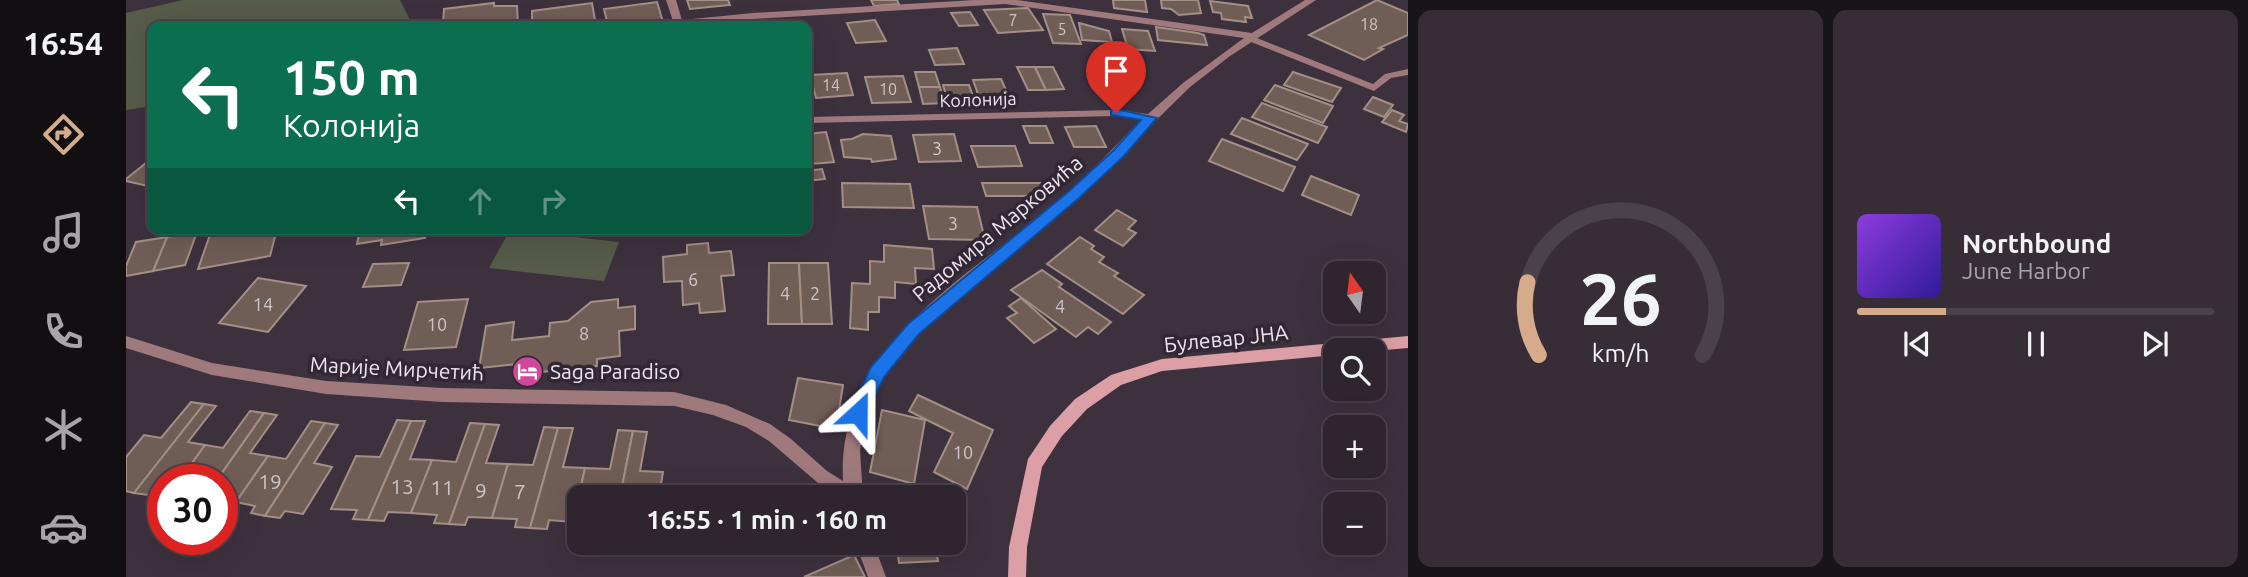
<!DOCTYPE html>
<html lang="en">
<head>
<meta charset="utf-8">
<style>
	body { margin:0; font-family:Ubuntu,sans-serif; background:#362d36; color:#f1f3f6; height:100vh; display:flex; flex-direction:column; font-size:26px; white-space:nowrap }
	* { box-sizing:border-box; margin:0 }
	p { font-size:23px; color:#a7a5aa }
	.icon { flex:none; width:38px; height:38px; fill:none; stroke:currentColor; stroke-width:2; stroke-linecap:round; stroke-linejoin:round }
	.map { position:relative; flex:1; overflow:hidden }
	.drawer { display:flex; flex-direction:column; gap:10px; padding:10px; background:#191419; width:840px }
	.drawer>* { flex:none }
	.guide { position:absolute; left:21px; top:21px; width:665px; height:214px; border-radius:14px; box-shadow:0 7px 28px #0002,0 0 0 2px #49424a; background:#0b6e4f; color:#fff; overflow:hidden }
	.needle { width:46px; rotate:346deg }
	.tools { position:absolute; left:1197px; top:261px; display:grid; gap:14px }
	.tools a { display:grid; place-items:center; width:63px; height:63px; border-radius:14px; background:#2e252e; box-shadow:0 7px 28px #0002,0 0 0 2px #49424a; font-size:35px }
	.speed { position:absolute; left:21px; top:464px; display:flex; gap:14px; font-size:35px; font-weight:700; text-align:center }
	.speed>* { display:grid; place-content:center; width:91px; height:91px; border-radius:50%; background:#2e252e; box-shadow:0 7px 28px #0002,0 0 0 2px #49424a; line-height:1 }
	.speed .limit { border:10px solid #d22; background:#fff; color:#111 }
	.pin { position:absolute; display:grid; place-items:center; width:60px; height:60px; color:#fff; margin:-72px -30px; border-radius:50% 50% 50% 0; rotate:-45deg; box-shadow:0 0 7px #0007 }
	.pin .icon { rotate:45deg }
	.me { position:absolute; width:77px; margin:-38px; rotate:24deg; stroke-linejoin:round; filter:drop-shadow(0 0 5px #0008) }
	.turn { display:flex; align-items:center; gap:24px; height:147px; padding:0 21px; font-size:32px }
	.turn .icon { width:91px; height:91px; stroke-width:2.5 }
	.turn b { display:block; font-size:49px; line-height:60px }
	.lanes { display:flex; align-items:center; height:66px; padding:0 21px; background:#0003; justify-content:center; gap:35px; direction:ltr }
	.lanes .off { opacity:.35 }
	.drawer .widget { flex:1; display:flex; flex-direction:column; justify-content:center; gap:10px; min-width:0; padding:0 24px; border-radius:14px; background:#362d36 }
	.drawer .dial { align-items:center; gap:0 }
	.dial svg { height:182px; overflow:visible; fill:none; stroke:#49424a; stroke-width:7; stroke-linecap:round; text-anchor:middle }
	.dial text { fill:#f1f3f6; stroke:none }
	.song { display:flex; align-items:center; gap:21px }
	.cover { width:84px; height:84px; border-radius:10px; background:linear-gradient(135deg,hsl(270 70% 55%),hsl(250 70% 35%)) }
	.played { height:7px; border-radius:4px; background:linear-gradient(90deg,#d6ab8b 25%,#49424a 25%) }
	.keys { display:flex; justify-content:space-around; direction:ltr }
	.drawer .tiles { flex:1; display:grid; gap:10px; grid-template-columns:repeat(2,1fr) }
	.trip { position:absolute; left:441px; top:485px; width:399px; height:70px; border-radius:14px; background:#2e252e; box-shadow:0 7px 28px #0002,0 0 0 2px #49424a; font-weight:700; line-height:70px; text-align:center }
	main { display:flex; flex:1; min-height:0 }
	.tab-bar { display:flex; flex-direction:column; width:126px; justify-content:space-around; align-items:center; background:#120f12; color:#a7a5aa }
	.tab-bar .icon { width:49px; height:49px }
	.tab-bar .selected { color:#d6ab8b }
	.tab-bar b { font-size:32px; color:#f1f3f6 }
	.map>svg:first-child { display:block }
	.green { fill:#565c49 }
	.building { fill:#705d56; stroke:#a48f87; stroke-width:2 }
	.lines { fill:none; stroke-linecap:round; stroke-linejoin:round }
	.service { fill:#a0797d; fill-rule:evenodd }
	.minor { fill:#a0797d; fill-rule:evenodd }
	.secondary { fill:#dc9fa5; fill-rule:evenodd }
	.route { fill:#1a73e8; stroke:#114b97; stroke-width:2 }
	.labels { text-anchor:middle; dominant-baseline:central; stroke-width:7; stroke-linejoin:round; paint-order:stroke }
	.far-number-label { font-size:16px; fill:#cec4c9 }
	.far-street-label { font-size:18px; fill:#eee6ef; stroke:#322734 }
	.number-label { font-size:18px; fill:#cec4c9 }
	.street-label { font-size:21px; fill:#eee6ef; stroke:#322734 }
	.poi-label { font-size:21px; fill:#eee6ef; stroke:#322734; text-anchor:start }
	.near-number-label { font-size:21px; fill:#cec4c9 }
</style>
</head>
<body>
<main>
<nav class="tab-bar">
<b>16:54</b>
<svg class="icon selected" aria-label="directions" viewBox="0 0 24 24"><path d="M12 3l9 9-9 9-9-9zM9 14v-3h6M13 9l2 2-2 2"/></svg>
<svg class="icon" aria-label="music" viewBox="0 0 24 24"><path d="M9 18V5l10-2v13"/><circle cx="6" cy="18" r="3"/><circle cx="16" cy="16" r="3"/></svg>
<svg class="icon" aria-label="phone" viewBox="0 0 24 24"><path d="M5 4h4l2 5-3 2q2 4 5 5l2-3 5 2v4C11 20 4 13 5 4z"/></svg>
<svg class="icon" aria-label="climate" viewBox="0 0 24 24"><path d="M12 3v18M4 7l16 10M4 17L20 7"/></svg>
<svg class="icon" aria-label="car" viewBox="0 0 24 24"><path d="M5 17H2v-5l4-1 3-4h7l3 4 3 1v5h-3M9 17h6M6 11h13"/><circle cx="7" cy="17" r="2"/><circle cx="17" cy="17" r="2"/></svg>
</nav>
<div class="map">
<svg width="1282" height="577" viewBox="0 0 1282 577">
	<rect width="100%" height="100%" fill="#3d313e"/>
	<!-- green -->
	<g class="green">
		<polygon points="57,0 274,0 287,26 26,26 26,106 0,110 0,13"/>
		<polygon points="384,230 493,242 478,281 363,268"/>
	</g>
	<!-- building -->
	<g class="building">
		<polygon points="561,0 602,0 604,5 564,9"/>
		<polygon points="745,0 771,0 773,4 748,6"/>
		<polygon points="987,0 1019,0 1021,12 988,8"/>
		<polygon points="1035,0 1072,0 1075,13 1053,15 1045,9 1036,8"/>
		<polygon points="1251,0 1282,13 1282,35 1253,48 1257,49 1238,60 1183,35"/>
		<polygon points="1084,1 1122,6 1126,18 1119,17 1120,22 1096,19 1095,13 1087,12"/>
		<polygon points="531,2 537,22 482,26 478,9"/>
		<polygon points="368,3 368,6 391,6 392,26 320,26 320,22 317,23 318,9"/>
		<polygon points="466,3 470,26 406,26 406,11"/>
		<polygon points="902,8 917,30 872,33 858,10"/>
		<polygon points="844,12 852,25 833,26 825,13"/>
		<polygon points="917,14 944,15 955,44 927,43"/>
		<polygon points="749,20 760,41 730,43 721,23"/>
		<polygon points="953,23 983,31 986,42 956,40"/>
		<polygon points="1030,27 1072,33 1078,35 1081,45 1032,40"/>
		<polygon points="996,29 1022,31 1029,51 1002,49"/>
		<polygon points="831,48 838,64 809,65 803,50"/>
		<polygon points="970,53 993,53 998,66 975,65"/>
		<polygon points="891,67 909,67 920,90 902,90"/>
		<polygon points="909,67 927,67 938,89 920,90"/>
		<polygon points="789,72 809,72 814,87 793,87"/>
		<polygon points="1167,72 1215,88 1206,102 1158,85"/>
		<polygon points="721,73 727,95 690,98 684,75"/>
		<polygon points="777,76 785,102 746,103 739,77"/>
		<polygon points="875,79 884,99 854,100 847,80"/>
		<polygon points="817,85 843,85 849,102 822,103"/>
		<polygon points="1149,85 1207,106 1197,123 1138,100"/>
		<polygon points="793,87 814,87 819,103 797,104"/>
		<polygon points="1247,97 1267,105 1258,117 1238,109"/>
		<polygon points="1136,103 1201,127 1192,143 1126,117"/>
		<polygon points="1266,110 1278,115 1273,121 1282,124 1280,132 1256,122"/>
		<polygon points="1116,118 1182,144 1171,160 1105,134"/>
		<polygon points="897,126 920,126 927,143 904,143"/>
		<polygon points="970,126 980,147 948,147 939,127"/>
		<polygon points="700,132 708,162 685,164 681,134"/>
		<polygon points="737,134 765,136 770,159 746,162 745,159 718,157 715,140 726,139"/>
		<polygon points="828,134 835,161 793,162 787,135"/>
		<polygon points="1096,139 1169,167 1157,191 1083,161"/>
		<polygon points="845,146 889,146 896,166 852,167"/>
		<polygon points="26,158 26,187 0,181 0,179"/>
		<polygon points="696,169 699,179 681,181 681,171"/>
		<polygon points="1185,176 1233,195 1225,215 1176,195"/>
		<polygon points="716,183 784,184 788,208 717,207"/>
		<polygon points="856,183 920,183 924,196 860,196"/>
		<polygon points="797,206 851,207 859,240 803,239"/>
		<polygon points="991,210 1010,221 1002,229 1010,233 997,246 969,230"/>
		<polygon points="86,229 151,229 144,256 72,269"/>
		<polygon points="234,229 300,229 299,238 255,245 256,240 231,244"/>
		<polygon points="71,232 59,265 27,271 41,237"/>
		<polygon points="41,237 27,271 0,276 0,266 10,242"/>
		<polygon points="954,237 968,246 965,249 978,257 973,262 992,273 988,276 1018,295 997,314 921,264"/>
		<polygon points="582,243 583,253 605,251 608,275 595,276 599,311 574,313 573,303 557,305 556,281 538,282 537,257 561,254 561,245"/>
		<polygon points="758,245 806,249 808,269 789,268 790,284 769,282 769,298 753,297 753,312 742,312 742,330 724,328 726,283 744,284 744,261 758,262"/>
		<polygon points="283,263 275,285 237,287 247,264"/>
		<polygon points="643,263 673,263 676,324 642,324"/>
		<polygon points="673,263 702,263 706,324 676,324"/>
		<polygon points="916,270 936,284 933,287 985,322 972,334 962,327 950,337 885,290"/>
		<polygon points="132,278 180,286 142,332 93,323"/>
		<polygon points="895,298 930,329 908,343 881,318 891,313 883,306"/>
		<polygon points="342,299 330,347 278,350 292,302"/>
		<polygon points="492,299 492,308 509,306 509,329 493,331 494,356 471,359 471,366 406,373 406,368 390,370 391,364 353,368 360,326 388,322 386,340 423,336 424,323 442,321 465,302"/>
		<polygon points="672,378 717,385 710,429 663,420"/>
		<polygon points="792,395 867,430 841,489 808,472 827,433 783,411"/>
		<polygon points="65,402 78,404 8,493 0,491 0,457 18,435 35,438"/>
		<polygon points="78,404 90,406 62,442 79,445 54,480 37,480 37,489 28,488 22,495 8,493"/>
		<polygon points="756,410 799,420 788,484 744,472"/>
		<polygon points="124,411 138,413 91,480 54,480 79,445 97,448"/>
		<polygon points="138,413 151,415 124,453 142,456 110,502 96,500 96,480 91,480"/>
		<polygon points="271,420 285,421 242,520 227,519 231,510 205,509 230,456 254,457"/>
		<polygon points="185,421 199,423 139,516 125,513 129,506 110,502 142,456 160,459"/>
		<polygon points="285,421 299,421 284,459 306,460 285,513 262,512 258,521 242,520"/>
		<polygon points="199,423 212,425 188,463 206,467 177,514 159,511 154,518 139,516"/>
		<polygon points="344,423 359,424 323,524 308,523 311,515 285,513 306,460 330,462"/>
		<polygon points="359,424 373,425 360,463 382,464 366,518 342,517 339,525 323,524"/>
		<polygon points="418,427 432,428 404,528 389,527 391,519 366,518 382,464 407,465"/>
		<polygon points="432,428 447,428 437,467 459,468 447,522 423,520 421,529 404,528"/>
		<polygon points="492,430 507,431 494,497 453,497 453,522 447,522 459,468 484,469"/>
		<polygon points="507,431 521,432 514,471 537,472 533,497 494,497"/>
		<polygon points="770,542 809,542 812,561 773,563"/>
		<polygon points="728,555 739,577 678,577"/>
	</g>
	<g class="lines">
		<!-- service -->
		<polygon class="service" points="1123,35 1247,84 1259,74 1282,69 1282,75 1265,78 1248,91 1120,40 1119,38"/>
		<!-- minor -->
		<g class="minor">
			<path d="M540,0H550L556,20L627,13L849,0H891L1126,33L1179,0H1190L1104,56L1064,87L946,203L838,292L791,335L755,380L744,404L734,450L737,497H715L699,489L643,441L620,427L587,415L548,406L316,402L200,394L86,375L0,348V336L86,363L200,381L316,388L548,392L600,405L644,424L665,439L701,471L717,481C711,349 834,282 923,209C956,182 985,150 1015,120L990,116L681,123V117L990,110L1022,114L1057,83L1118,38L879,4L627,19L552,26H521L526,23L547,21Z"/>
			<polygon points="729,542 747,542 760,577 742,577"/>
		</g>
		<!-- secondary -->
		<polygon class="secondary" points="1282,336 1282,348 1248,351 1209,350 1209,355 1036,371 995,385 961,409 936,436 916,467 901,547 900,577 882,577 883,547 902,459 924,426 949,399 985,375 1036,359"/>
	</g>
	<!-- route -->
	<polygon class="route" points="990,109 1031,118 998,156 952,199 793,334 758,377 738,419 726,419 723,413 745,367 782,324 942,192 988,150 1015,120 985,115 985,110"/>
	<!-- icons -->
	<defs>
		<symbol id="hotel-disc" viewBox="-11 -11 22 22"><circle r="9.5" fill="#d1479c" stroke="#322734"/><path d="M-6-4.5h1.5V1H6V5H4.5V3h-9V5H-6ZM-4 0a1.8 1.8 0 1 1 3.6 0ZM.5 0V-2.5h3Q6-2.5 6 0Z" fill="#fff"/></symbol>
	</defs>
	<g fill-rule="evenodd">
		<use href="#hotel-disc" x="384" y="354" width="35" height="35"/>
	</g>
	<g class="labels">
		<!-- far-number labels -->
		<g class="far-number-label">
			<text x="887" y="20">7</text>
			<text x="1243" y="24">18</text>
			<text x="936" y="29">5</text>
			<text x="705" y="85">14</text>
			<text x="762" y="89">10</text>
		</g>
		<!-- far-street labels -->
		<g class="far-street-label">
			<text transform="translate(852 99) rotate(-2)">Колонија</text>
		</g>
		<!-- number labels -->
		<g class="number-label">
			<text x="811" y="148">3</text>
			<text x="827" y="223">3</text>
			<text x="567" y="279">6</text>
			<text x="659" y="293">4</text>
			<text x="689" y="293">2</text>
			<text x="137" y="304">14</text>
			<text x="934" y="306">4</text>
			<text x="311" y="324">10</text>
			<text x="458" y="333">8</text>
			<text x="837" y="452">10</text>
		</g>
		<!-- street labels -->
		<g class="street-label">
			<text transform="translate(871 228) rotate(-40)">Радомира Марковића</text>
			<text transform="translate(1100 338) rotate(-6)">Булевар ЈНА</text>
			<text transform="translate(271 368) rotate(3)">Марије Мирчетић</text>
		</g>
		<!-- poi labels -->
		<g class="poi-label">
			<text x="424" y="371">Saga Paradiso</text>
		</g>
		<!-- near-number labels -->
		<g class="near-number-label">
			<text x="144" y="481">19</text>
			<text x="276" y="486">13</text>
			<text x="316" y="487">11</text>
			<text x="355" y="490">9</text>
			<text x="394" y="491">7</text>
		</g>
	</g>
</svg>
<div class="tools">
<a><svg class="needle" viewBox="-14 -14 28 28"><path d="M0-13l5 13h-10z" fill="#e53935"/><path d="M0 13l5-13h-10z" fill="#a7a5aa"/></svg></a>
<a><svg class="icon" aria-label="search" viewBox="0 0 24 24"><circle cx="10" cy="10" r="6"/><path d="M15 15l6 6"/></svg></a>
<a>+</a>
<a>−</a>
</div>
<div class="speed"><div class="limit">30</div></div>
<div class="pin" style="left:990px;top:113px;background:#d93025"><svg class="icon" aria-label="arrive" viewBox="0 0 24 24"><path d="M6 21V4h12l-3 4 3 4H6"/></svg></div>
<svg class="me" style="left:732px;top:413px" viewBox="-20 -20 40 40"><path d="M0-17L14 15 0 8-14 15z" fill="#1a73e8" stroke="#fff" stroke-width="4"/></svg>
<div class="trip">16:55 · 1 min · 160 m</div>
<div class="guide">
<div class="turn"><svg class="icon" aria-label="left" viewBox="0 0 24 24"><path d="M17 20v-9H6M10 6l-5 5 5 5"/></svg><div><b>150 m</b>Колонија</div></div>
<div class="lanes"><svg class="icon" aria-label="left" viewBox="0 0 24 24"><path d="M17 20v-9H6M10 6l-5 5 5 5"/></svg><svg class="icon off" aria-label="ahead" viewBox="0 0 24 24"><path d="M12 20V5M6 11l6-6 6 6"/></svg><svg class="icon off" aria-label="right" viewBox="0 0 24 24"><path d="M7 20v-9h11M14 6l5 5-5 5"/></svg></div>
</div>
</div>
<section class="drawer">
<div class="tiles">
<div class="widget dial"><svg viewBox="0 0 100 80">
<path d="M14 69A42 42 0 1 1 86 69"/>
<path d="M14 69A42 42 0 0 1 9 37" stroke="#d6ab8b"/>
<text x="50" y="56" font-size="32" font-weight="700">26</text>
<text x="50" y="72" font-size="11">km/h</text>
</svg></div>
<div class="widget">
<div class="song"><i class="cover"></i><div><b>Northbound</b><p>June Harbor</p></div></div>
<div class="played"></div>
<div class="keys"><svg class="icon" aria-label="previous" viewBox="0 0 24 24"><path d="M18 5L8 12l10 7zM5 5v14"/></svg><svg class="icon" aria-label="pause" viewBox="0 0 24 24"><path d="M8 5v14M16 5v14"/></svg><svg class="icon" aria-label="next" viewBox="0 0 24 24"><path d="M6 5l10 7-10 7zM19 5v14"/></svg></div>
</div>
</div>
</section>
</main>
</body>
</html>
